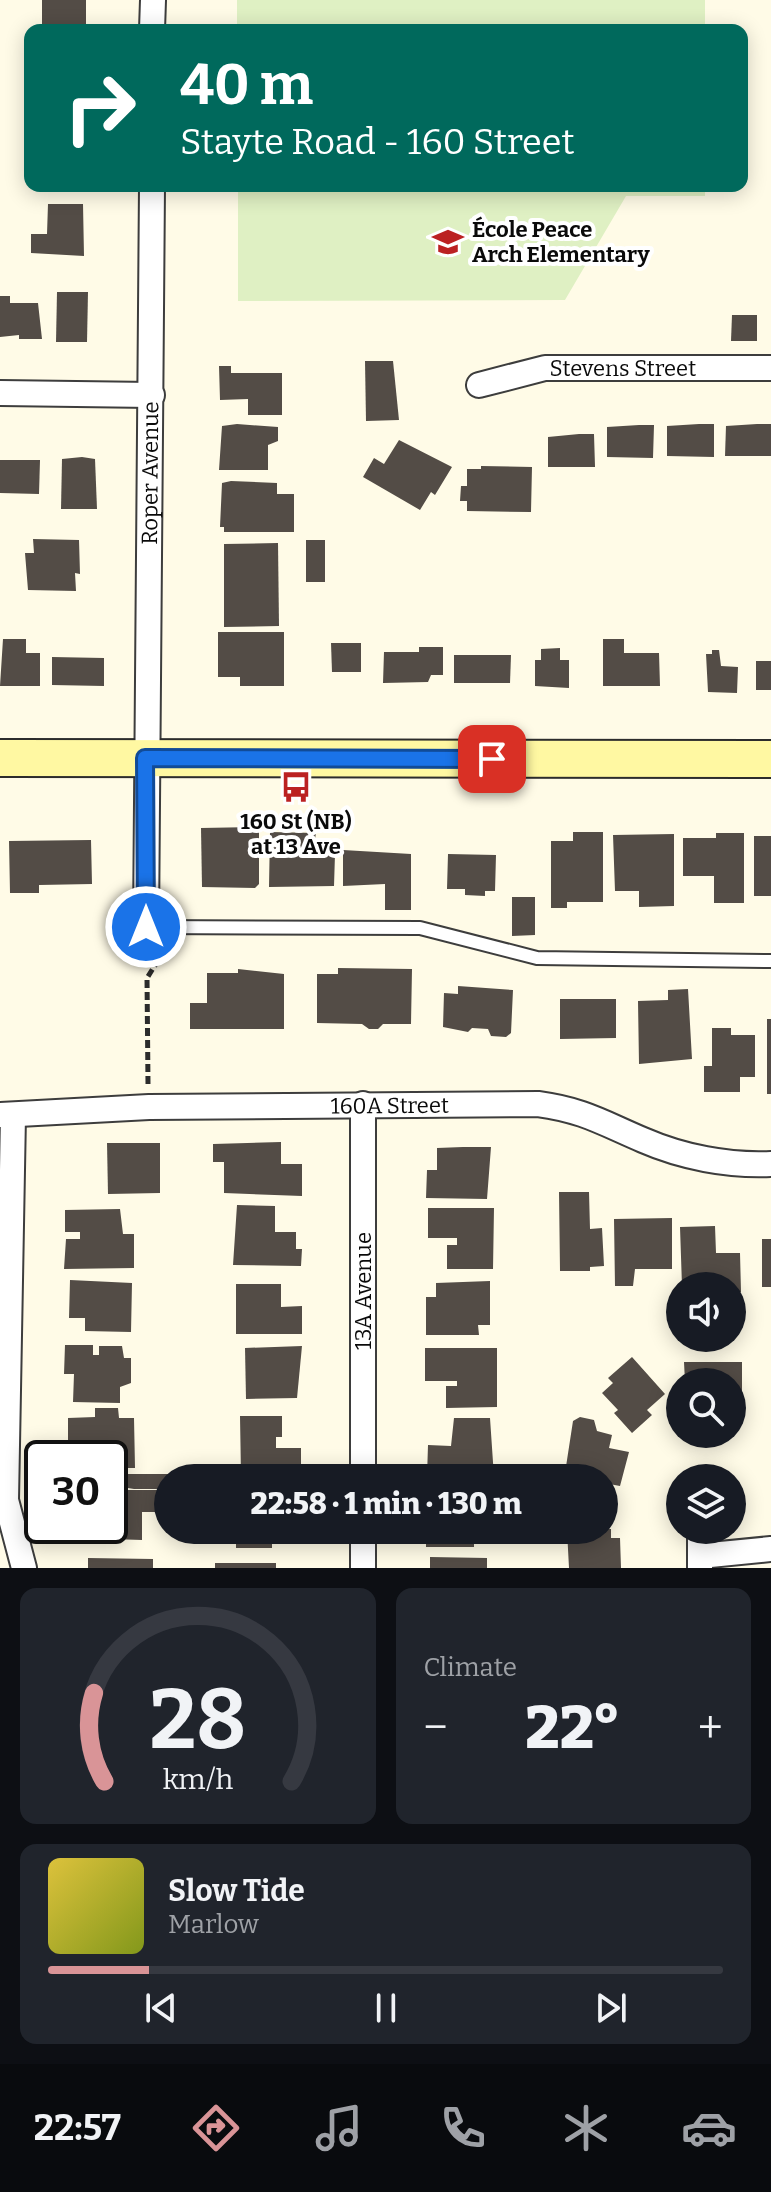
<!DOCTYPE html>
<html lang="en">
<head>
<meta charset="utf-8">
<style>
	body { margin:0; font-family:Bitter,serif; background:#20242c; color:#f1f3f6; height:100vh; display:flex; flex-direction:column; font-size:30px; white-space:nowrap }
	* { box-sizing:border-box; margin:0 }
	p { font-size:26px; color:#9ea1a6 }
	.icon { flex:none; width:44px; height:44px; fill:none; stroke:currentColor; stroke-width:2; stroke-linecap:round; stroke-linejoin:round }
	.map { position:relative; height:1568px; overflow:hidden }
	.panel { display:flex; flex-direction:column; gap:20px; padding:20px; background:#0d0f14; flex:1 }
	.panel>* { flex:none }
	.top-card { position:absolute; left:24px; top:24px; width:724px; height:168px; border-radius:16px; box-shadow:0 4px 20px #0003; background:#00695c; color:#fff; overflow:hidden }
	.buttons { position:absolute; left:666px; top:1272px; display:grid; gap:16px }
	.buttons a { display:grid; place-items:center; width:80px; height:80px; border-radius:50%; background:#171b24; box-shadow:0 4px 20px #0003; font-size:40px }
	.speed { position:absolute; left:24px; top:1440px; display:flex; gap:16px; font-size:40px; font-weight:700; text-align:center }
	.speed>* { display:grid; place-content:center; width:104px; height:104px; border-radius:50%; background:#171b24; box-shadow:0 4px 20px #0003; line-height:1 }
	.speed .limit { border:4px solid #111; border-radius:12px; background:#fff; color:#111 }
	.pin { position:absolute; display:grid; place-items:center; width:68px; height:68px; color:#fff; margin:-34px; border-radius:16px; box-shadow:0 4px 12px #0006 }
	.me { position:absolute; width:88px; margin:-44px; rotate:0deg; stroke-linejoin:round; filter:drop-shadow(0 0 6px #0008) }
	.turn { display:flex; align-items:center; gap:28px; height:168px; padding:0 24px; font-size:36px }
	.turn .icon { width:104px; height:104px; stroke-width:2.5 }
	.turn b { display:block; font-size:56px; line-height:68px }
	.big { font-size:60px; font-weight:800; line-height:1.1 }
	.panel .widget { flex:1; display:flex; flex-direction:column; justify-content:center; gap:12px; min-width:0; padding:0 28px; border-radius:16px; background:#20242c }
	.panel .dial { align-items:center; gap:0 }
	.dial svg { height:208px; overflow:visible; fill:none; stroke:#363941; stroke-width:7; stroke-linecap:round; text-anchor:middle }
	.dial text { fill:#f1f3f6; stroke:none }
	.song { display:flex; align-items:center; gap:24px }
	.cover { width:96px; height:96px; border-radius:12px; background:linear-gradient(135deg,hsl(50 70% 55%),hsl(70 70% 35%)) }
	.played { height:8px; border-radius:4px; background:linear-gradient(90deg,#d99497 15%,#363941 15%) }
	.keys { display:flex; justify-content:space-around; direction:ltr }
	.heat { display:flex; justify-content:space-between; align-items:center; font-size:44px; direction:ltr }
	.panel .tiles { flex:1; display:grid; gap:20px; grid-template-columns:1fr 1fr }
	.widget:last-child { grid-column:span 2 }
	.trip { position:absolute; left:154px; top:1464px; width:464px; height:80px; border-radius:40px; background:#171b24; box-shadow:0 4px 20px #0003; font-weight:800; line-height:80px; text-align:center }
	.tabs { display:flex; height:128px; justify-content:space-around; align-items:center; background:#090b0e; color:#9ea1a6 }
	.tabs .icon { width:56px; height:56px }
	.tabs .current { color:#d99497 }
	.tabs b { font-size:36px; color:#f1f3f6 }
	.map>svg:first-child { display:block }
	.pitch { fill:#dff0c3 }
	.building { fill:#534c46 }
	.lines { fill:none; stroke-linecap:round; stroke-linejoin:round }
	.service-casing { stroke:#3d3d3d; stroke-width:16 }
	.minor-casing { stroke:#3d3d3d; stroke-width:28 }
	.secondary-casing { stroke:#2c2c2c; stroke-width:40 }
	.path { stroke:#2c2c2c; stroke-width:5; stroke-dasharray:8 4; stroke-linecap:butt }
	.service { stroke:#fff; stroke-width:12 }
	.minor { stroke:#fff; stroke-width:24 }
	.secondary { stroke:#fff8a2; stroke-width:36 }
	.route-casing { stroke:#114b97; stroke-width:20 }
	.route { stroke:#1a73e8; stroke-width:14 }
	.labels { text-anchor:middle; dominant-baseline:central; stroke-width:8; stroke-linejoin:round; paint-order:stroke }
	.poi-label { font-size:22px; font-weight:bold; fill:#0a0a0a; stroke:#fff; text-anchor:start }
	.street-label { font-size:22px; fill:#0a0a0a; stroke:#fff }
</style>
</head>
<body>
<div class="map">
<svg width="771" height="1568" viewBox="0 0 771 1568">
	<rect width="100%" height="100%" fill="#fffbe7"/>
	<!-- pitch -->
	<g class="pitch">
		<rect x="237" y="0" width="468" height="30"/>
		<polygon points="238,186 705,186 705,196 626,196 565,300 238,301"/>
	</g>
	<!-- building -->
	<g class="building">
		<rect x="42" y="0" width="44" height="30"/>
		<polygon points="37,186 82,186 82,192 37,191"/>
		<polygon points="48,204 83,204 84,256 31,253 31,234 47,234"/>
		<polygon points="57,292 88,292 87,342 56,342"/>
		<polygon points="0,296 10,296 10,303 38,303 42,339 19,339 19,335 0,337"/>
		<polygon points="732,315 757,315 757,341 731,341"/>
		<polygon points="365,361 393,361 399,420 366,421"/>
		<polygon points="219,366 231,366 231,373 282,373 282,415 248,415 248,399 220,400"/>
		<polygon points="237,424 278,427 278,441 268,445 268,470 219,470 222,426"/>
		<polygon points="699,424 714,424 714,457 667,456 667,426"/>
		<polygon points="757,424 771,424 771,456 725,456 726,426"/>
		<polygon points="639,425 654,425 653,458 607,457 607,427"/>
		<polygon points="579,434 594,434 595,467 548,467 548,437"/>
		<polygon points="399,440 452,467 435,495 431,492 420,510 363,477 374,458 384,464"/>
		<polygon points="82,457 95,459 97,509 61,509 62,459"/>
		<polygon points="0,460 40,460 39,494 0,493"/>
		<polygon points="481,466 532,467 531,512 467,511 467,501 460,501 461,486 467,486 467,469 481,469"/>
		<polygon points="231,481 277,483 277,494 294,494 294,532 224,532 224,527 220,527 222,483"/>
		<polygon points="33,539 79,540 80,574 75,573 76,591 28,590 25,553 34,553"/>
		<rect x="306" y="540" width="19" height="42"/>
		<polygon points="278,543 279,626 224,627 224,544"/>
		<polygon points="218,632 284,632 284,686 240,686 240,677 218,677"/>
		<polygon points="3,639 26,639 26,653 40,653 40,686 0,686"/>
		<polygon points="603,639 624,639 624,653 659,653 660,686 603,686"/>
		<polygon points="331,643 361,643 361,672 332,672"/>
		<polygon points="419,647 443,647 443,675 431,675 428,682 383,683 384,652 419,652"/>
		<polygon points="560,648 560,660 569,660 569,688 535,686 535,660 541,660 541,649"/>
		<polygon points="712,650 719,650 721,666 738,667 737,693 708,692 706,654 712,654"/>
		<polygon points="454,655 511,655 510,683 454,683"/>
		<polygon points="52,657 104,658 104,686 52,685"/>
		<rect x="756" y="661" width="15" height="29"/>
		<polygon points="255,827 259,830 259,884 255,888 202,887 201,828"/>
		<polygon points="270,832 316,833 315,839 329,839 329,854 335,854 334,886 269,887"/>
		<polygon points="573,832 603,832 603,902 567,902 567,908 551,908 551,841 573,841"/>
		<polygon points="716,833 744,833 744,903 714,903 714,876 683,876 683,838 716,838"/>
		<polygon points="674,834 674,906 639,907 639,891 615,891 613,835"/>
		<rect x="754" y="836" width="17" height="60"/>
		<polygon points="91,840 92,884 39,885 39,893 10,893 9,841"/>
		<polygon points="343,850 411,854 411,910 385,910 385,884 343,886"/>
		<polygon points="448,854 496,855 495,891 485,891 485,896 465,895 465,889 447,889"/>
		<polygon points="512,897 535,897 535,935 512,936"/>
		<polygon points="338,968 412,969 411,1024 383,1024 378,1029 369,1029 362,1024 317,1023 317,974 338,974"/>
		<polygon points="238,969 284,974 284,1029 190,1029 190,1003 207,1003 207,973 238,973"/>
		<polygon points="458,986 513,990 511,1033 506,1037 491,1036 488,1029 472,1028 468,1032 443,1027 444,993 458,994"/>
		<polygon points="688,989 692,1059 639,1064 638,1001 668,1000 668,990"/>
		<polygon points="560,999 616,999 616,1038 560,1039"/>
		<rect x="767" y="1019" width="4" height="75"/>
		<polygon points="712,1028 731,1028 731,1035 755,1035 755,1077 740,1077 740,1092 704,1092 704,1066 712,1066"/>
		<polygon points="281,1142 281,1164 302,1164 302,1196 224,1193 224,1162 213,1162 213,1144"/>
		<polygon points="107,1143 160,1143 160,1193 108,1194"/>
		<polygon points="463,1147 491,1147 487,1199 426,1198 427,1170 437,1170 437,1148"/>
		<polygon points="559,1192 589,1192 590,1229 602,1228 604,1266 590,1267 590,1271 560,1271"/>
		<polygon points="237,1205 275,1206 275,1232 296,1232 296,1249 302,1249 301,1266 233,1265"/>
		<polygon points="428,1208 494,1208 493,1269 447,1269 447,1245 457,1245 457,1238 428,1238"/>
		<polygon points="120,1209 123,1234 134,1234 134,1268 64,1269 66,1239 80,1239 80,1232 65,1232 65,1210"/>
		<polygon points="672,1218 672,1269 635,1269 633,1286 615,1286 614,1219"/>
		<polygon points="715,1226 716,1253 740,1253 741,1292 732,1292 732,1286 682,1286 680,1227"/>
		<rect x="762" y="1239" width="9" height="48"/>
		<polygon points="70,1280 132,1283 131,1332 85,1331 85,1318 69,1318"/>
		<polygon points="490,1281 490,1325 478,1325 479,1335 426,1335 426,1297 436,1297 436,1283"/>
		<polygon points="236,1284 281,1284 281,1307 302,1306 302,1334 236,1334"/>
		<polygon points="65,1345 93,1345 93,1355 99,1355 99,1346 122,1346 124,1358 131,1358 131,1383 120,1387 120,1403 73,1402 74,1374 64,1374"/>
		<polygon points="302,1346 297,1398 246,1399 245,1348"/>
		<polygon points="425,1348 497,1348 497,1407 446,1408 446,1386 457,1386 457,1381 425,1381"/>
		<polygon points="632,1357 665,1394 647,1410 652,1415 632,1433 614,1413 618,1410 602,1393 613,1383 608,1378"/>
		<polygon points="684,1362 742,1362 742,1410 732,1410 732,1382 685,1382"/>
		<polygon points="95,1408 118,1408 119,1418 134,1418 135,1468 110,1468 110,1458 87,1458 86,1446 68,1446 68,1418 95,1417"/>
		<polygon points="240,1416 282,1416 282,1437 276,1437 276,1448 301,1448 301,1476 241,1476"/>
		<polygon points="580,1417 594,1420 597,1431 612,1435 609,1448 629,1452 620,1486 604,1483 604,1478 565,1473 573,1421"/>
		<polygon points="454,1418 490,1418 494,1477 427,1477 428,1445 451,1446"/>
		<polygon points="110,1474 170,1474 170,1478 168,1489 134,1489 110,1485"/>
		<polygon points="110,1490 163,1490 163,1512 142,1512 142,1540 80,1538 80,1526 110,1526"/>
		<polygon points="611,1529 611,1538 620,1538 621,1568 569,1568 567,1530"/>
		<rect x="236" y="1530" width="36" height="18"/>
		<rect x="426" y="1530" width="48" height="17"/>
		<polygon points="430,1557 487,1558 487,1568 430,1568"/>
		<polygon points="88,1558 153,1559 153,1568 88,1568"/>
		<rect x="215" y="1563" width="61" height="5"/>
	</g>
	<g class="lines">
		<defs>
			<polyline id="service" points="146,927 420,928 537,958 771,961"/>
			<g id="minor">
				<polyline points="152,30 153,0"/>
				<path id="s1" d="M479,385L545,368H771"/>
				<polyline points="0,393 152,395"/>
				<path id="s2" d="M146,927L152,186"/>
				<path id="s3" d="M0,1115L149,1107L538,1104C583,1110 603,1123 643,1140C682,1157 728,1166 771,1164"/>
				<polyline points="13,1115 6,1500 24,1568"/>
				<polyline points="363,1478 363,1104"/>
				<polyline points="700,1556 771,1549"/>
				<polyline points="363,1568 363,1530"/>
				<polyline points="700,1568 700,1530"/>
			</g>
			<polyline id="secondary" points="0,758 771,759"/>
		</defs>
		<!-- service casing -->
		<use href="#service" class="service-casing"/>
		<!-- minor casing -->
		<use href="#minor" class="minor-casing"/>
		<!-- secondary casing -->
		<use href="#secondary" class="secondary-casing"/>
		<!-- path -->
		<polyline class="path" points="148,1084 147,978 164,951 164,943"/>
		<!-- service -->
		<use href="#service" class="service"/>
		<!-- minor -->
		<use href="#minor" class="minor"/>
		<!-- secondary -->
		<use href="#secondary" class="secondary"/>
	</g>
	<g class="lines">
		<defs>
			<polyline id="route" points="146,927 145,758 492,759"/>
		</defs>
		<!-- route casing -->
		<use href="#route" class="route-casing"/>
		<!-- route -->
		<use href="#route" class="route"/>
	</g>
	<!-- icons -->
	<defs>
		<symbol id="school-bare" viewBox="-9 -9 18 18"><path d="M0-5L7-2L0 1L-7-2ZM-4 1L0 2.5L4 1V4Q0 6-4 4Z" fill="#bb2122" stroke="#fff" stroke-width="2.5" paint-order="stroke"/></symbol>
		<symbol id="bus-bare" viewBox="-9 -9 18 18"><path d="M-5-6H5V4H4V6H2V4H-2V6H-4V4H-5ZM-3.5-4V0h7V-4ZM-3.5 1.2v1.5H-2V1.2ZM2 1.2v1.5H3.5V1.2Z" fill="#bb2122" stroke="#fff" stroke-width="2.5" paint-order="stroke"/></symbol>
	</defs>
	<g fill-rule="evenodd">
		<use href="#school-bare" x="426" y="220" width="44" height="44"/>
		<use href="#bus-bare" x="274" y="765" width="44" height="44"/>
	</g>
	<g class="labels">
		<!-- poi labels -->
		<g class="poi-label">
			<text x="472" y="229">École Peace<tspan x="472" dy="25">Arch Elementary</tspan></text>
			<text x="296" y="821" text-anchor="middle">160 St (NB)<tspan x="296" dy="25">at 13 Ave</tspan></text>
		</g>
		<!-- street labels -->
		<g class="street-label">
			<text stroke="none"><textPath href="#s1" startOffset="146">Stevens Street</textPath></text>
			<text stroke="none"><textPath href="#s2" startOffset="454">Roper Avenue</textPath></text>
			<text stroke="none"><textPath href="#s3" startOffset="390">160A Street</textPath></text>
			<text transform="translate(363 1291) rotate(-90)">13A Avenue</text>
		</g>
	</g>
</svg>
<div class="buttons">
<a><svg class="icon" aria-label="sound" viewBox="0 0 24 24"><path d="M4 9h4l5-4v14l-5-4H4zM17 9q2 3 0 6"/></svg></a>
<a><svg class="icon" aria-label="search" viewBox="0 0 24 24"><circle cx="10" cy="10" r="6"/><path d="M15 15l6 6"/></svg></a>
<a><svg class="icon" aria-label="layers" viewBox="0 0 24 24"><path d="M12 4l9 5-9 5-9-5zM3 14l9 5 9-5"/></svg></a>
</div>
<div class="speed"><div class="limit">30</div></div>
<div class="pin" style="left:492px;top:759px;background:#d93025"><svg class="icon" aria-label="arrive" viewBox="0 0 24 24"><path d="M6 21V4h12l-3 4 3 4H6"/></svg></div>
<svg class="me" style="left:146px;top:927px" viewBox="-20 -20 40 40"><circle r="17" fill="#1a73e8" stroke="#fff" stroke-width="3"/><path d="M0-11L8 9 0 5-8 9z" fill="#fff"/></svg>
<div class="trip">22:58 · 1 min · 130 m</div>
<div class="top-card">
<div class="turn"><svg class="icon" aria-label="right" viewBox="0 0 24 24"><path d="M7 20v-9h11M14 6l5 5-5 5"/></svg><div><b>40 m</b>Stayte Road - 160 Street</div></div>
</div>
</div>
<section class="panel">
<div class="tiles">
<div class="widget dial"><svg viewBox="0 0 100 80">
<path d="M14 69A42 42 0 1 1 86 69"/>
<path d="M14 69A42 42 0 0 1 10 35" stroke="#d99497"/>
<text x="50" y="56" font-size="32" font-weight="700">28</text>
<text x="50" y="72" font-size="11">km/h</text>
</svg></div>
<div class="widget"><p>Climate</p>
<div class="heat"><a>−</a><b class="big">22°</b><a>+</a></div>
</div>
<div class="widget">
<div class="song"><i class="cover"></i><div><b>Slow Tide</b><p>Marlow</p></div></div>
<div class="played"></div>
<div class="keys"><svg class="icon" aria-label="previous" viewBox="0 0 24 24"><path d="M18 5L8 12l10 7zM5 5v14"/></svg><svg class="icon" aria-label="pause" viewBox="0 0 24 24"><path d="M8 5v14M16 5v14"/></svg><svg class="icon" aria-label="next" viewBox="0 0 24 24"><path d="M6 5l10 7-10 7zM19 5v14"/></svg></div>
</div>
</div>
</section>
<nav class="tabs">
<b>22:57</b>
<svg class="icon current" aria-label="directions" viewBox="0 0 24 24"><path d="M12 3l9 9-9 9-9-9zM9 14v-3h6M13 9l2 2-2 2"/></svg>
<svg class="icon" aria-label="music" viewBox="0 0 24 24"><path d="M9 18V5l10-2v13"/><circle cx="6" cy="18" r="3"/><circle cx="16" cy="16" r="3"/></svg>
<svg class="icon" aria-label="phone" viewBox="0 0 24 24"><path d="M5 4h4l2 5-3 2q2 4 5 5l2-3 5 2v4C11 20 4 13 5 4z"/></svg>
<svg class="icon" aria-label="climate" viewBox="0 0 24 24"><path d="M12 3v18M4 7l16 10M4 17L20 7"/></svg>
<svg class="icon" aria-label="car" viewBox="0 0 24 24"><path d="M5 17H2v-5l4-1 3-4h7l3 4 3 1v5h-3M9 17h6M6 11h13"/><circle cx="7" cy="17" r="2"/><circle cx="17" cy="17" r="2"/></svg>
</nav>
</body>
</html>
